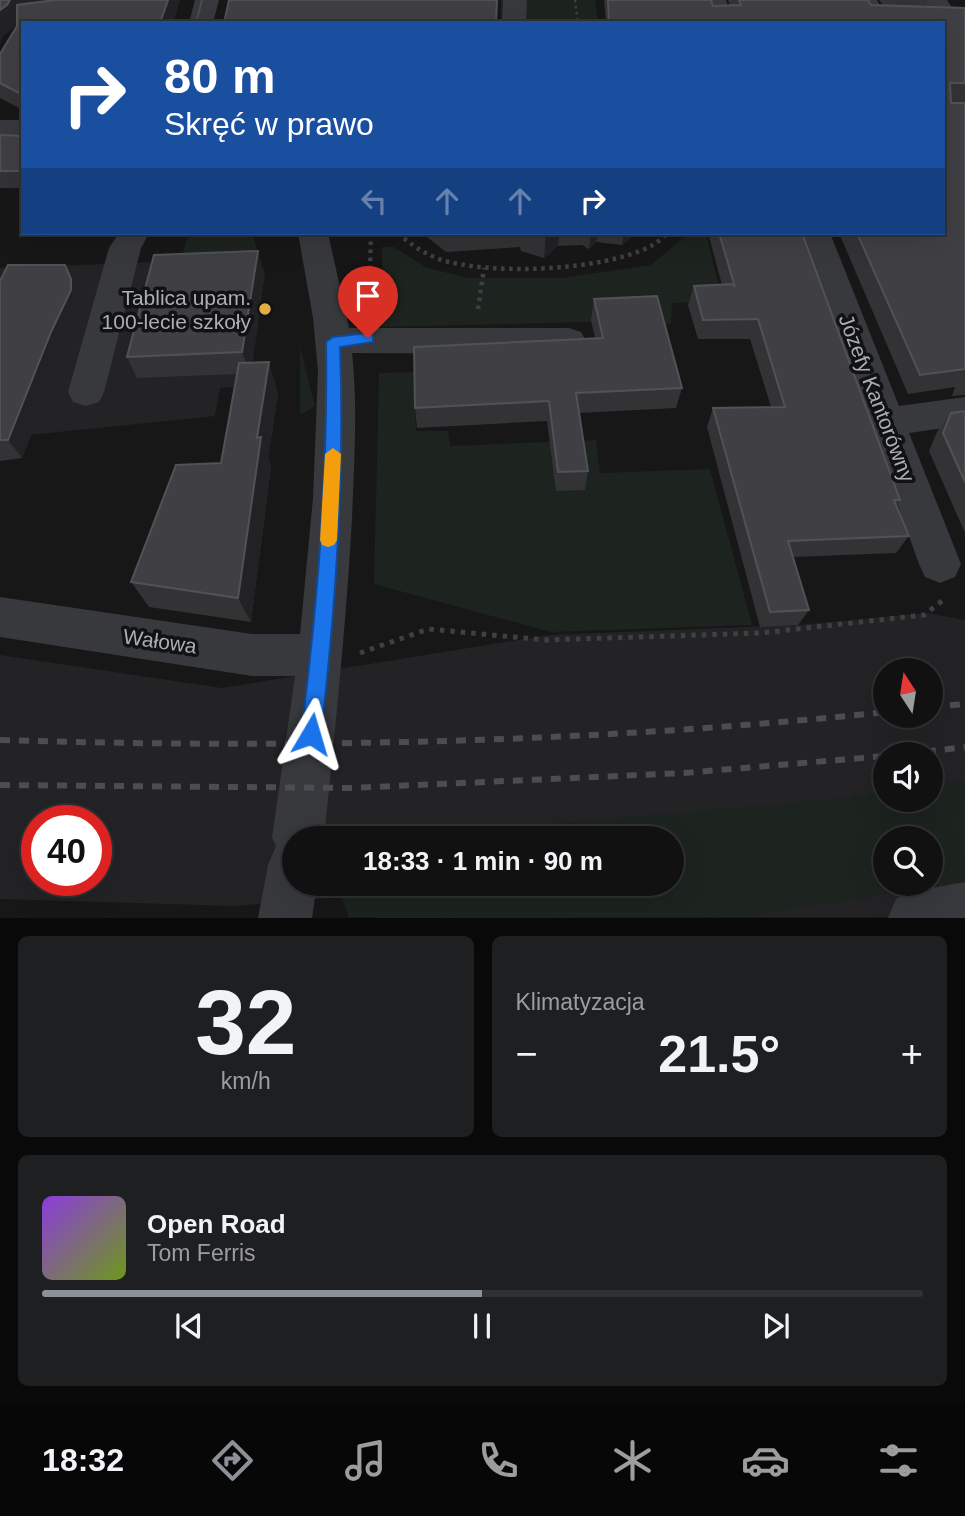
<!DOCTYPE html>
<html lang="pl">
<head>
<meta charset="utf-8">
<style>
	body { margin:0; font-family:Arial,sans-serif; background:#1e1f20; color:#f1f3f6; height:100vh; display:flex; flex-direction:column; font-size:26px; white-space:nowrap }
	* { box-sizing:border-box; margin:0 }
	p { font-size:23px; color:#9c9d9f }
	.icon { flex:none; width:38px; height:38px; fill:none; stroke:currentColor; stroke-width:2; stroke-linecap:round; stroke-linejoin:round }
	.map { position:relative; height:918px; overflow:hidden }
	.sheet { display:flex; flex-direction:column; gap:18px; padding:18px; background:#09090a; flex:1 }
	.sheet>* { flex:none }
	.guide { position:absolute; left:21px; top:21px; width:924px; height:214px; border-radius:0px; box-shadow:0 7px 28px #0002,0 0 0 2px #303132; background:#1a4fa0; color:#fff; overflow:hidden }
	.needle { width:46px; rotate:348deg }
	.controls { position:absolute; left:873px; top:658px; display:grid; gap:14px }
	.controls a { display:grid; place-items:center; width:70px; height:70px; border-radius:50%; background:#111112; box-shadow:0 7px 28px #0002,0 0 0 2px #303132; font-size:35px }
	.speed { position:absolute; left:21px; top:805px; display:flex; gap:14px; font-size:35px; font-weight:700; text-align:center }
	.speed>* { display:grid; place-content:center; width:91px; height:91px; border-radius:50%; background:#111112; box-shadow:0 7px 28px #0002,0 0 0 2px #303132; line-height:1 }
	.speed .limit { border:10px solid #d22; background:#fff; color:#111 }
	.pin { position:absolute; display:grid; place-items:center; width:60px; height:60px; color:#fff; margin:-72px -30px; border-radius:50% 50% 50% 0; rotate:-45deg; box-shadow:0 0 7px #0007 }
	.pin .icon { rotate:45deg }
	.me { position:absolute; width:77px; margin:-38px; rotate:7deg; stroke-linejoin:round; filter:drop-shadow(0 0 5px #0008) }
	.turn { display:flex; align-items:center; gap:24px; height:147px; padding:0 28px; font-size:32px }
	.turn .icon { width:91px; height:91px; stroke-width:2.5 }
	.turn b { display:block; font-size:49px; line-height:60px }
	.lanes { display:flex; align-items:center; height:66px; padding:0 28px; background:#0003; justify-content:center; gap:35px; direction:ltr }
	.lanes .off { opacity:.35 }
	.big { font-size:52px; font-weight:600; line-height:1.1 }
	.sheet .tile { flex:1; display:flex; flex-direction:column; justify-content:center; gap:10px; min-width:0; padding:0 24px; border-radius:10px; background:#1e1f20 }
	.sheet .dial { align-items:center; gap:0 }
	.dial b { font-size:91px; line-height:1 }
	.song { display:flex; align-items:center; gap:21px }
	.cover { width:84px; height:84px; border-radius:10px; background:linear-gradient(135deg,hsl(270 70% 55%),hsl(80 70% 35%)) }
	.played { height:7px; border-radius:4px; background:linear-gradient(90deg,#8c9099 50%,#303132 50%) }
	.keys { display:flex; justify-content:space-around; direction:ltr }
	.heat { display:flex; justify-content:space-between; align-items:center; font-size:38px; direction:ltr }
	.sheet .tiles { flex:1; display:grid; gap:18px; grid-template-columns:1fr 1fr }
	.tile:last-child { grid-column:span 2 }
	.trip { position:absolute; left:282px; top:826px; width:402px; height:70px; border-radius:35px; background:#111112; box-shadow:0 7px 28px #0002,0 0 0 2px #303132; font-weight:600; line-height:70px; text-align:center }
	.tab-bar { display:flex; height:112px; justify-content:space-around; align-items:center; background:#070707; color:#9c9d9f }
	.tab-bar .icon { width:49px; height:49px }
	.tab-bar .active { color:#8c9099 }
	.tab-bar b { font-size:32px; color:#f1f3f6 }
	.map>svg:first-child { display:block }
	.built { fill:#232325; fill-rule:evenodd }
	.green { fill:#1d231e; fill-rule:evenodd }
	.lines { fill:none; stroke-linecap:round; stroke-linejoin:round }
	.path-far2 { stroke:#3e4044; stroke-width:2.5; stroke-dasharray:2.5 3.5; stroke-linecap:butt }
	.path-far1 { stroke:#3e4044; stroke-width:4.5; stroke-dasharray:3.5 4.5; stroke-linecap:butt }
	.path { stroke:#3e4044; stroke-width:5; stroke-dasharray:4.5 6; stroke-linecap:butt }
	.minor { fill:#38393d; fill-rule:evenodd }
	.tram { stroke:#4b4d52; stroke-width:2 }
	.rail { stroke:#4b4d52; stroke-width:6; stroke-dasharray:10 9; stroke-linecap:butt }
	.wall { fill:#333336 }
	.shaded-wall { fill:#222224 }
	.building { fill:#404044; stroke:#505256; stroke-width:2 }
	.route { fill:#1a73e8; stroke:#114b97; stroke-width:2 }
	.slow { fill:#f59e0b }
	.poi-dot { fill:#e3ad44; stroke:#121213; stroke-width:2.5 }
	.labels { text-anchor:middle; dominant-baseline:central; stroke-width:7; stroke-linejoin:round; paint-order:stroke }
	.poi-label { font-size:21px; fill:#aaaeb7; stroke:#121213; text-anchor:end }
	.street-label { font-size:21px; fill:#aaaeb7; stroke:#121213 }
</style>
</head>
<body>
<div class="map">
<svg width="965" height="918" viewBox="0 0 965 918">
	<rect width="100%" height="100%" fill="#171718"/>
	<!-- built -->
	<g class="built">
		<polygon points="182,261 179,277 265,274 251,374 247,386 220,388 215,416 0,438 0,268"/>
		<path d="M927,613L965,620V917L377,918L373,894L235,906L0,899V655L222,688L549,635L798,625ZM886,670H931V716H886ZM886,754H931V800H886ZM37,821H96V880H37ZM294,838H672V884H294ZM886,838H931V884H886Z"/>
	</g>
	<!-- green -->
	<g class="green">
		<polygon points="501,0 595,0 598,23 501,23"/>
		<polygon points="252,233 265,274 179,277 182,261 151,263 152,258 182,257 188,235"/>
		<polygon points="698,233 706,233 723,302 672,303 671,324 658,325 651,314 587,322 382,327 382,247 394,247 427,268 469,278 562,278 651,265 683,238"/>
		<polygon points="300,347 315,406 300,415"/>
		<polygon points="414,372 416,431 448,431 450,446 596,440 600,473 710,469 752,625 551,632 374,584 379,373"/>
		<path d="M965,781V882L741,917H349L337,885L672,884V838H339L341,827L496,829L826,800L885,792L886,800H931V786ZM886,838H931V884H886Z"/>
	</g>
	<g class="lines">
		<!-- path-far2 -->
		<polyline class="path-far2" points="575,0 578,23"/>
		<!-- path-far1 -->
		<g class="path-far1">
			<polyline points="349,233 362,233"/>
			<path d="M398,233C410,244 423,253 439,259C489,276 604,271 651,246C657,243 663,237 668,233"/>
			<polyline points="166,234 193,233"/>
			<polyline points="369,309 371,233"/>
			<polyline points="478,309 484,268"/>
		</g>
		<!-- path -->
		<polyline class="path" points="360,653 428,629 546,640 761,633 924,615 942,601"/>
		<!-- minor -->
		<g class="minor">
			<polygon points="195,0 219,0 213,23 189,23"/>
			<polygon points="503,0 527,0 526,23 502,23"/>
			<polygon points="702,0 726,0 734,23 710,23"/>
			<polygon points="853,0 877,0 883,11 929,11 923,0 947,0 955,12 943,23 866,23"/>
			<rect x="0" y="120" width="23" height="16"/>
			<polygon points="119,233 149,233 141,248 104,392 99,402 86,406 73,402 68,392 109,248"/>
			<path d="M298,233H328L349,328H569L581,332L586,341L581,350L569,354L352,353C358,407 354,464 352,519C346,626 335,731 324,838H294V884H317L312,918H258L268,865L276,846L272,838L295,676H252L0,637V597L252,634H300L313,498L318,371L313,318Z"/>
			<polygon points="800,233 830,233 899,406 965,397 965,425 909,433 961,564 955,577 940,583 925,577 919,564"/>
			<polygon points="965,882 965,918 888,918 896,899 915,891"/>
		</g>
		<!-- tram -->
		<polyline class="tram" points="196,23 202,0"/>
		<!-- rail -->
		<g class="rail">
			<polyline points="931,707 965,704"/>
			<path d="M0,740C295,749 592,743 886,712"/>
			<polyline points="907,754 965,747"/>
			<polyline points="0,785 350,788 684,773 886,756"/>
		</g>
	</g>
	<!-- wall -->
	<g class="wall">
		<polygon points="0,0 180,0 173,23 23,23 23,110 0,98 0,54 17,26 17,24 3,36"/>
		<polygon points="604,0 711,0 713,6 730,6 728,0 868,0 871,5 883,5 879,0 928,0 925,7 965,8 965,395 952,396 955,387 908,394 839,233 943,233 943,23 606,23"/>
		<polygon points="0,135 23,136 23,188 0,188"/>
		<polygon points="422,233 637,233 622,245 596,242 589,249 582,245 558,246 544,258 521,251 520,247 446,252"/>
		<polygon points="708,233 802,233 900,500 896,505 909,536 896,553 793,557 809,610 798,625 760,627 707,427 713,408 771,407 750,339 698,339 688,305 694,286 722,285"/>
		<polygon points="65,265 82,299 82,311 63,352 22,458 0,461 0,281"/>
		<polygon points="264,273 251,363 278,393 268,459 271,466 251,622 149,607 131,582 221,463 237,374 137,378 127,357"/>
		<polygon points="594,299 682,388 676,408 579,413 588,471 585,490 556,491 547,421 417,428 415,408 595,338 591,320"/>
		<polygon points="965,411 965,533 929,451 937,432 951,413"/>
	</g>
	<!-- shaded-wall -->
	<g class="shaded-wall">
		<polygon points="10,0 60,0 24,9 16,25 3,36 0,44 0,10"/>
		<polygon points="168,0 180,0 173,23 160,23"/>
		<polygon points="546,233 559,233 558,246 544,258"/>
		<polygon points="591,233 598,233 596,242 589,249"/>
		<polygon points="624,233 637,233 622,245"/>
		<polygon points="258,251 264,273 250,373 242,352"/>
		<polygon points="65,265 82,299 82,311 63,352 22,458 8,440"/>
		<polygon points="269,362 278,393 268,459 271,466 251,622 238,598 257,438"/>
	</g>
	<!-- building -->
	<g class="building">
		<polygon points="0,0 10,0 7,5 0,10"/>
		<polygon points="55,0 168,0 160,23 23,23 23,95 0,83 0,54 17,26 17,5"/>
		<polygon points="229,0 497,0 496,23 224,23"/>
		<polygon points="608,0 711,0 713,6 741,5 739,0 868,0 871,5 965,8 965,83 950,83 951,103 965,103 965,369 920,375 857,233 943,233 943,23 609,23"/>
		<polygon points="0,135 23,136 23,171 0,171"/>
		<polygon points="719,233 802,233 900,500 894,500 909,536 788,541 809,610 770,612 713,408 785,407 758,319 703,320 694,286 733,284 735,287"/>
		<polygon points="258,251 242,352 127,357 154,255"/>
		<polygon points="8,265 65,265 71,279 71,290 51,332 8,440 0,440 0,281"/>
		<polygon points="657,296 682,388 576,393 588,471 558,472 549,401 415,408 414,347 603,338 594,299"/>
		<polygon points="269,362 257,438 261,437 238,598 131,582 176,465 221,463 239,363"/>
		<polygon points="965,411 965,482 943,433 951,413"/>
	</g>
	<!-- route -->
	<path class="route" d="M368,333L373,335V342L340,347C345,475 336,606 321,734L318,741L311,743L304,741L301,734C318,604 328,473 326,342L333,337Z"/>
	<!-- slow -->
	<polygon class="slow" points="333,448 341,454 337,540 334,545 328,547 322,545 320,540 325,454"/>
	<!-- markers -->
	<circle class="poi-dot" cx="265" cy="309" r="7"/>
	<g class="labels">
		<!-- poi labels -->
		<g class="poi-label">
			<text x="251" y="297">Tablica upam.<tspan x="251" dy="24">100-lecie szkoły</tspan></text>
		</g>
		<!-- street labels -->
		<g class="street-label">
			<text transform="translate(877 398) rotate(69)">Józefy Kantorówny</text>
			<text transform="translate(160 641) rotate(8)">Wałowa</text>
		</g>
	</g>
</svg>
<div class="controls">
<a><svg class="needle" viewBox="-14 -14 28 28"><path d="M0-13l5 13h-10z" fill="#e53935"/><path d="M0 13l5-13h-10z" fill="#9c9d9f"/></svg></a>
<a><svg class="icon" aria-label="sound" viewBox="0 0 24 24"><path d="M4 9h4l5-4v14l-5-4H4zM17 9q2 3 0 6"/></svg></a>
<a><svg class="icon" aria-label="search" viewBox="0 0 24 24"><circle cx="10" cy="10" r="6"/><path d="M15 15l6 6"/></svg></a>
</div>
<div class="speed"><div class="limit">40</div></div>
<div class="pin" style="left:368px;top:338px;background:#d93025"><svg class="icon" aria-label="arrive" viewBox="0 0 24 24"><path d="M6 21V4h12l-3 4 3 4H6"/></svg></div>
<svg class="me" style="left:311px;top:734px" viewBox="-20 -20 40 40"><path d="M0-17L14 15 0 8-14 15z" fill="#1a73e8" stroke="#fff" stroke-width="4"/></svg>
<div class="trip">18:33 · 1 min · 90 m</div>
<div class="guide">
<div class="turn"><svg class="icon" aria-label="right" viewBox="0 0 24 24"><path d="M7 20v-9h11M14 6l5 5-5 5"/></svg><div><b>80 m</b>Skręć w prawo</div></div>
<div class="lanes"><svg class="icon off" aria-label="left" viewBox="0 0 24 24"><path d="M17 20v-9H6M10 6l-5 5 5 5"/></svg><svg class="icon off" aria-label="ahead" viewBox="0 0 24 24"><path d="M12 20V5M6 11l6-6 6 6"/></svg><svg class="icon off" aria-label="ahead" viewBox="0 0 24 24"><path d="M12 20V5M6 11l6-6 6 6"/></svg><svg class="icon" aria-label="right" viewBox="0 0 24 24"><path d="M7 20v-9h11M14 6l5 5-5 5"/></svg></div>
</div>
</div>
<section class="sheet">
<div class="tiles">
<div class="tile dial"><b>32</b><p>km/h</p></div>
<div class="tile"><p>Klimatyzacja</p>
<div class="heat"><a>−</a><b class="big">21.5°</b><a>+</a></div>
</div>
<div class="tile">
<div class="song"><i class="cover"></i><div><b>Open Road</b><p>Tom Ferris</p></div></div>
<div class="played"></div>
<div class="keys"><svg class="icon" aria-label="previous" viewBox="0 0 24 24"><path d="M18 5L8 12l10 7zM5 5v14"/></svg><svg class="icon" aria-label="pause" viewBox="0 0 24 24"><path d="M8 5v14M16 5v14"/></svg><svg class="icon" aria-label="next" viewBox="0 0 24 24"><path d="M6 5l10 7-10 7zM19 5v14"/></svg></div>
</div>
</div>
</section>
<nav class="tab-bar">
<b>18:32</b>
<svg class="icon active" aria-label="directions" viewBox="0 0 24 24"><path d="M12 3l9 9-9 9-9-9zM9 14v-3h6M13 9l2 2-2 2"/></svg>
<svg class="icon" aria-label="music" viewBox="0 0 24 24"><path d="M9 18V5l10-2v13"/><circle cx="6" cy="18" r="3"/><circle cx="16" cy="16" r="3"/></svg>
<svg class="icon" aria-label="phone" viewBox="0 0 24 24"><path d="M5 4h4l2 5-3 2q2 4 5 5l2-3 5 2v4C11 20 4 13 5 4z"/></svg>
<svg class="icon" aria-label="climate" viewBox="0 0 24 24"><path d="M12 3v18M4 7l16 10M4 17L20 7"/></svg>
<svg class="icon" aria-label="car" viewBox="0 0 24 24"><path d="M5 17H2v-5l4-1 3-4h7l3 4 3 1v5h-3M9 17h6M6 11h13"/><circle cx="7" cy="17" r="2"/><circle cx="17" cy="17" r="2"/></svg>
<svg class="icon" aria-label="filters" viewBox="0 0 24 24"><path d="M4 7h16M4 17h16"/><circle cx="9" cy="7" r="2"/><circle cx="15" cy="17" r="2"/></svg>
</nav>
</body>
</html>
